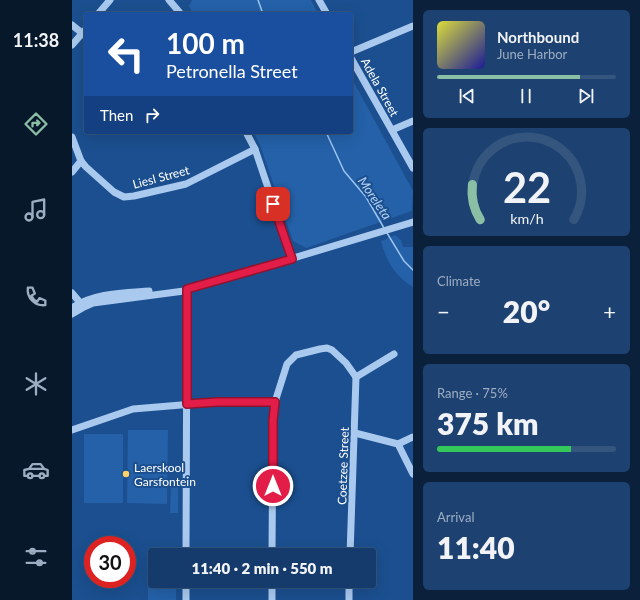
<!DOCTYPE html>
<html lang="en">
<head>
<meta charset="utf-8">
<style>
	body { margin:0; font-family:Lato,sans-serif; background:#1d4271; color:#f1f3f6; height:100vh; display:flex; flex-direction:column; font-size:15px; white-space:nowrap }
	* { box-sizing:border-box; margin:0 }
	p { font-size:13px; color:#9dadc1 }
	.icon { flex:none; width:22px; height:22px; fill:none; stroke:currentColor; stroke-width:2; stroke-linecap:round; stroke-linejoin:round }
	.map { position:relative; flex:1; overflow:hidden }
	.sheet { display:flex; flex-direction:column; gap:10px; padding:10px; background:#0b203b; width:227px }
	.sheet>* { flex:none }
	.top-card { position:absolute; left:12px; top:12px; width:269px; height:122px; border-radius:4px; box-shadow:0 4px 16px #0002,0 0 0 1px #33557e; background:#1a4fa0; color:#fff; overflow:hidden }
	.speed { position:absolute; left:12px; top:536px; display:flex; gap:8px; font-size:20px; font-weight:700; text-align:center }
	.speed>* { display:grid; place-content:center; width:52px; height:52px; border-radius:50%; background:#143b6b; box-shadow:0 4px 16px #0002,0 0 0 1px #33557e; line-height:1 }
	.speed .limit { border:6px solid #d22; background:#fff; color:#111 }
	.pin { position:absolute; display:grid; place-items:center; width:34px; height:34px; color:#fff; margin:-17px; border-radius:8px; box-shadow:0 2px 6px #0006 }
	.me { position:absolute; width:44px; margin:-22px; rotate:0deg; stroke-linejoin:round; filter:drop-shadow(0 0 3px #0008) }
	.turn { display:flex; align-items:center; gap:14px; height:84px; padding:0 16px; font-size:18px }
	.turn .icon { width:52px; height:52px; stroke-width:2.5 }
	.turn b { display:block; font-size:28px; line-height:34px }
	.then { display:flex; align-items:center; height:38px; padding:0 16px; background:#0003; gap:8px; font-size:15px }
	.big { font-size:30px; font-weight:800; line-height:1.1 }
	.sheet .tile { flex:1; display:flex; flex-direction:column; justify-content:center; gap:6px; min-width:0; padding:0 14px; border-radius:6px; background:#1d4271 }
	.sheet .dial { align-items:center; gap:0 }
	.dial svg { height:104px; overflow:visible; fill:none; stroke:#33557e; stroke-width:7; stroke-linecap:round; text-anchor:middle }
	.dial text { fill:#f1f3f6; stroke:none }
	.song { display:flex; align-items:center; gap:12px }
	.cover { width:48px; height:48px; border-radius:6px; background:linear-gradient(135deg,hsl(60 70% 55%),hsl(240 70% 35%)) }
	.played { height:4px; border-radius:2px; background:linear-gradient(90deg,#8abfa5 80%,#33557e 80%) }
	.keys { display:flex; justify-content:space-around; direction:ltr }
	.heat { display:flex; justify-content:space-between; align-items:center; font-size:22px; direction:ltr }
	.charge { height:6px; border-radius:3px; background:linear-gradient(90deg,#34c759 75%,#33557e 0) }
	.trip { position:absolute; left:76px; top:548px; width:228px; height:40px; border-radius:4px; background:#143b6b; box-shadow:0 4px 16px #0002,0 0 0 1px #33557e; font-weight:800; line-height:40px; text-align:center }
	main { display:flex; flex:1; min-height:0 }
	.tab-bar { display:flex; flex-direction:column; width:72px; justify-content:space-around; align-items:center; background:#08182b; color:#9dadc1 }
	.tab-bar .icon { width:28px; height:28px }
	.tab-bar .current { color:#8abfa5 }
	.tab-bar b { font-size:18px; color:#f1f3f6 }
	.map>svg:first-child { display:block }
	.green { fill:#2461a8 }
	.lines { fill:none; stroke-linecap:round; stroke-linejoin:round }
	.stream { stroke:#9cc4f0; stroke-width:1.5 }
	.minor { stroke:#a9c9ee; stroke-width:7 }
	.route-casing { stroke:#92132f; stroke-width:10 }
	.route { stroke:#e11d48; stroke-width:7 }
	.poi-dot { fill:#ffd166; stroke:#1b4f8f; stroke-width:1.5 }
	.labels { text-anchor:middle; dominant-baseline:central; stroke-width:4; stroke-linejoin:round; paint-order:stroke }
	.street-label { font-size:12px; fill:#fff; stroke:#1b4f8f }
	.poi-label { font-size:12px; fill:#fff; stroke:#1b4f8f; text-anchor:start }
	.water-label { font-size:13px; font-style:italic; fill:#b5d3f5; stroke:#1b4f8f }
</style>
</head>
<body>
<main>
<nav class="tab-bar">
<b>11:38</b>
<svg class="icon current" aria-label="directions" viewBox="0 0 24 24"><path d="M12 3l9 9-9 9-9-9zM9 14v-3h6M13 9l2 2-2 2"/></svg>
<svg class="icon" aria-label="music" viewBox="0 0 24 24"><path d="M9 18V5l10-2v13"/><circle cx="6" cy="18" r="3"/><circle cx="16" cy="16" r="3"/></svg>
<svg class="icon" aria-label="phone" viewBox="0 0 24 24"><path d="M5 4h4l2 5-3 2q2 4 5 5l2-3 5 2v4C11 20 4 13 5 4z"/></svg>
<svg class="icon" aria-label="climate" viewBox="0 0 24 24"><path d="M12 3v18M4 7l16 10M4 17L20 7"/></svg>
<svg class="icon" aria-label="car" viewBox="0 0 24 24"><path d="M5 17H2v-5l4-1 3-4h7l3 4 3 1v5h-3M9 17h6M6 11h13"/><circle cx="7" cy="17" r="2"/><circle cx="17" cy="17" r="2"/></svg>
<svg class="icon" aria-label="filters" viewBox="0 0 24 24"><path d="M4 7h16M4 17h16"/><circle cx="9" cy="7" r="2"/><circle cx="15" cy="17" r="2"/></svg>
</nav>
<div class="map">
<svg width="341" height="600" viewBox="0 0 341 600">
	<rect width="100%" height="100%" fill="#1b4f8f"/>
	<!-- green -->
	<g class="green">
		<polygon points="120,0 239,0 246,14 121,14 117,6"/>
		<polygon points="279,77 341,191 340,211 234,248 221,241 188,145 182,132 279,132"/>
		<path d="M323,235L329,240L331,247H341V287C323,276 314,261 309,241Z"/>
		<polygon points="56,430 96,430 95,504 55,503"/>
		<rect x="12" y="434" width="39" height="69"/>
		<polygon points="99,483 106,483 106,513 98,513"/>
		<polygon points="76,571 83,571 83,581 104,581 104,600 76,600"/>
	</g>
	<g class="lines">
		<!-- stream -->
		<g class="stream">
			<polyline points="186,0 191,14"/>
			<polyline points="254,132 272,171 294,197 312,228"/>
			<polyline points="315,233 332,261 341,270"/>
		</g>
		<!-- minor -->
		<g class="minor">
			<polyline points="97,0 109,14"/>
			<polyline points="247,0 255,14"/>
			<polyline points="26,14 38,0"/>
			<polyline points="0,25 10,33"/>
			<polyline points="0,45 14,29"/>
			<polyline points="279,52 341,26"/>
			<polyline points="279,58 341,168"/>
			<polyline points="320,130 341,121"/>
			<polyline points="174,132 183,149 220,259"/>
			<polyline points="0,137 9,161 14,167 42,192 52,197 62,196 114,184 183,149"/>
			<polyline points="0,172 9,161"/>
			<polyline points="0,293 11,306"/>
			<path d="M0,308C22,293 51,293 77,291"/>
			<polyline points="0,314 12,307 21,303 112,291 341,222"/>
			<polyline points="284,377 322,354"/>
			<polyline points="0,430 61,409 145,402 203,402"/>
			<polyline points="283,433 326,444 341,474"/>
			<polyline points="326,444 341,437"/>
			<polyline points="114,555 115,289"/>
			<polyline points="200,555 201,412 203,402 215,364 224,355 248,349 255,348 260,350 274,363 284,377"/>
			<polyline points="278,555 284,377"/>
			<polyline points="114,600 114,581"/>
			<polyline points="200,600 200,581"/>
			<polyline points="277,600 277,581"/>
		</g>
	</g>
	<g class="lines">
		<defs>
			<polyline id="route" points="201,486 201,420 203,402 145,402 115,404 115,289 220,259 201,204"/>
		</defs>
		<!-- route casing -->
		<use href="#route" class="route-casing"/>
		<!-- route -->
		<use href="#route" class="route"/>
	</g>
	<!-- markers -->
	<circle class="poi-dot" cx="54" cy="474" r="4"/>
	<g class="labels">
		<!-- street labels -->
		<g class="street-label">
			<text transform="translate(308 87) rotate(61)">Adela Street</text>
			<text transform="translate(89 177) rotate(-15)">Liesl Street</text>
			<text transform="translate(271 466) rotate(-88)">Coetzee Street</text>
		</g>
		<!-- poi labels -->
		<g class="poi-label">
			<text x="62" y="467">Laerskool<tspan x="62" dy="14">Garsfontein</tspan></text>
		</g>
		<!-- water labels -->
		<g class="water-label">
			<text transform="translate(303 198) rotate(56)">Moreleta</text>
		</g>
	</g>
</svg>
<div class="speed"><div class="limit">30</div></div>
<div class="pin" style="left:201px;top:204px;background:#d93025"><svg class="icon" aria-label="arrive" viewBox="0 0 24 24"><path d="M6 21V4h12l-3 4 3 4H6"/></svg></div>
<svg class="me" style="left:201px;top:486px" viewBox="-20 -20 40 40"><circle r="17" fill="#e11d48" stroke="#fff" stroke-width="3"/><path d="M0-11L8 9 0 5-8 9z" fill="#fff"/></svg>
<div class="trip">11:40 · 2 min · 550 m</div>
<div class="top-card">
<div class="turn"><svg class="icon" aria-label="left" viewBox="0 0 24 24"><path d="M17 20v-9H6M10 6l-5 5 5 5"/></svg><div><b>100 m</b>Petronella Street</div></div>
<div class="then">Then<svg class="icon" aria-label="right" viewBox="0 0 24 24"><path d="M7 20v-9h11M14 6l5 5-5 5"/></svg></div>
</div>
</div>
<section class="sheet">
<div class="tile">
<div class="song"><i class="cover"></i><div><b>Northbound</b><p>June Harbor</p></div></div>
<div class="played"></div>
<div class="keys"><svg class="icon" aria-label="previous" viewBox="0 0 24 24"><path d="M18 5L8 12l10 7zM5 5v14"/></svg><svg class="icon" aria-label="pause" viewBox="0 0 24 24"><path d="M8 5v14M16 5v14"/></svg><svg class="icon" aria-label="next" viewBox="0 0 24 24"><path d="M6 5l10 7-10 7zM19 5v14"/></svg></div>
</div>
<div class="tile dial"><svg viewBox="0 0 100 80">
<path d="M14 69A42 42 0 1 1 86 69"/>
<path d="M14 69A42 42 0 0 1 8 42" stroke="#8abfa5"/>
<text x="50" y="56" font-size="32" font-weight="700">22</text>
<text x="50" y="72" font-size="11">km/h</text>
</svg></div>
<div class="tile"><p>Climate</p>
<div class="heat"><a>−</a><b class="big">20°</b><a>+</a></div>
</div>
<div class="tile"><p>Range · 75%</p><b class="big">375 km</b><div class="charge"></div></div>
<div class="tile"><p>Arrival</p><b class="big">11:40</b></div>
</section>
</main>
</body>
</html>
